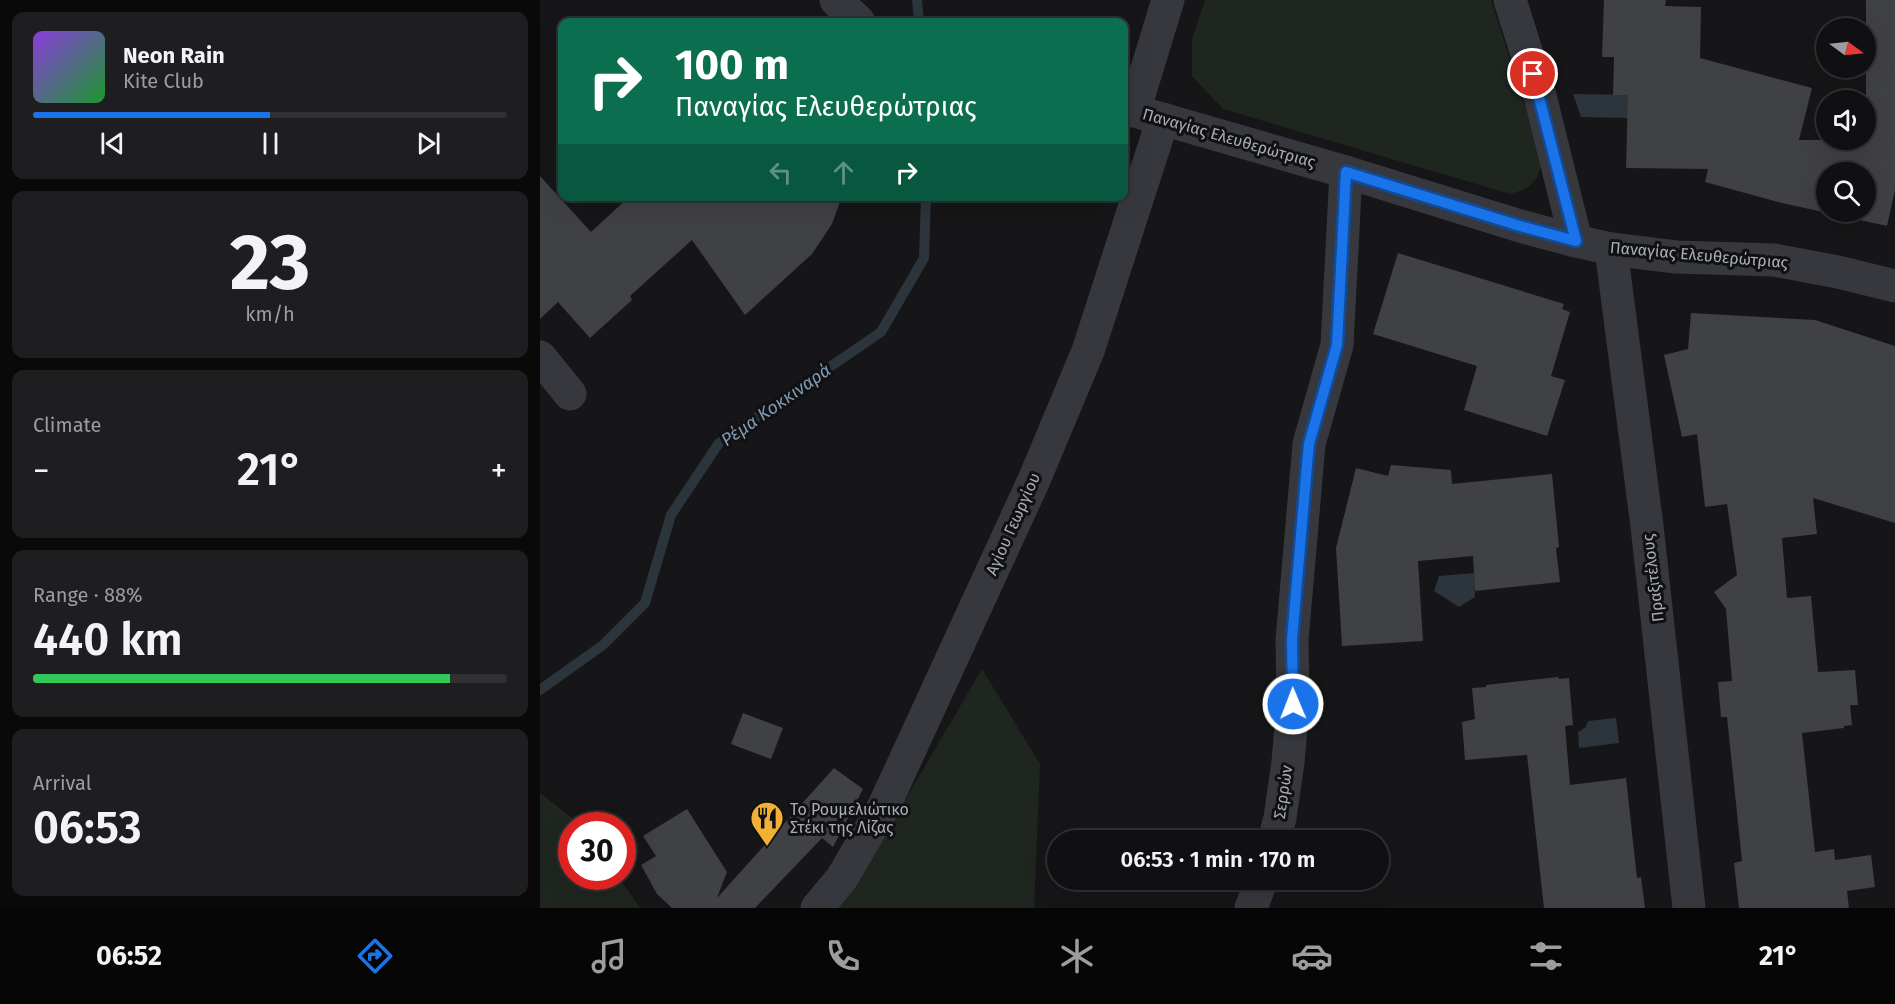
<!DOCTYPE html>
<html lang="en">
<head>
<meta charset="utf-8">
<style>
	body { margin:0; font-family:"Fira Sans",sans-serif; background:#1e1e20; color:#f1f3f6; height:100vh; display:flex; flex-direction:column; font-size:22px; white-space:nowrap }
	* { box-sizing:border-box; margin:0 }
	p { font-size:20px; color:#9c9d9f }
	.icon { flex:none; width:33px; height:33px; fill:none; stroke:currentColor; stroke-width:2; stroke-linecap:round; stroke-linejoin:round }
	.map { position:relative; flex:1; overflow:hidden }
	.side { display:flex; flex-direction:column; gap:12px; padding:12px; background:#09090a; width:540px }
	.side>* { flex:none }
	.banner { position:absolute; left:18px; top:18px; width:570px; height:183px; border-radius:12px; box-shadow:0 6px 24px #0002,0 0 0 2px #303032; background:#0b6e4f; color:#fff; overflow:hidden }
	.needle { width:39px; rotate:105deg }
	.buttons { position:absolute; left:1276px; top:18px; display:grid; gap:12px }
	.buttons a { display:grid; place-items:center; width:60px; height:60px; border-radius:50%; background:#101012; box-shadow:0 6px 24px #0002,0 0 0 2px #303032; font-size:30px }
	.speed { position:absolute; left:18px; top:812px; display:flex; gap:12px; font-size:30px; font-weight:700; text-align:center }
	.speed>* { display:grid; place-content:center; width:78px; height:78px; border-radius:50%; background:#101012; box-shadow:0 6px 24px #0002,0 0 0 2px #303032; line-height:1 }
	.speed .limit { border:9px solid #d22; background:#fff; color:#111 }
	.pin { position:absolute; display:grid; place-items:center; width:51px; height:51px; color:#fff; margin:-26px; border:3px solid #fff; border-radius:50%; box-shadow:0 2px 6px #0007 }
	.me { position:absolute; width:66px; margin:-33px; rotate:359deg; stroke-linejoin:round; filter:drop-shadow(0 0 4px #0008) }
	.turn { display:flex; align-items:center; gap:21px; height:126px; padding:0 18px; font-size:27px }
	.turn .icon { width:78px; height:78px; stroke-width:2.5 }
	.turn b { display:block; font-size:42px; line-height:51px }
	.lanes { display:flex; align-items:center; height:57px; padding:0 18px; background:#0003; justify-content:center; gap:30px; direction:ltr }
	.lanes .off { opacity:.35 }
	.big { font-size:45px; font-weight:600; line-height:1.1 }
	.side .widget { flex:1; display:flex; flex-direction:column; justify-content:center; gap:9px; min-width:0; padding:0 21px; border-radius:12px; background:#1e1e20 }
	.side .dial { align-items:center; gap:0 }
	.dial b { font-size:78px; line-height:1 }
	.song { display:flex; align-items:center; gap:18px }
	.cover { width:72px; height:72px; border-radius:9px; background:linear-gradient(135deg,hsl(270 70% 55%),hsl(130 70% 35%)) }
	.played { height:6px; border-radius:3px; background:linear-gradient(90deg,#1a73e8 50%,#303032 50%) }
	.keys { display:flex; justify-content:space-around; direction:ltr }
	.heat { display:flex; justify-content:space-between; align-items:center; font-size:33px; direction:ltr }
	.charge { height:9px; border-radius:4px; background:linear-gradient(90deg,#34c759 88%,#303032 0) }
	.trip { position:absolute; left:507px; top:830px; width:342px; height:60px; border-radius:30px; background:#101012; box-shadow:0 6px 24px #0002,0 0 0 2px #303032; font-weight:600; line-height:60px; text-align:center }
	.dock { display:flex; height:96px; justify-content:space-around; align-items:center; background:#060607; color:#9c9d9f }
	.dock .icon { width:42px; height:42px }
	.dock .on { color:#1a73e8 }
	.dock b { font-size:27px; color:#f1f3f6 }
	main { display:flex; flex:1; min-height:0 }
	.map>svg:first-child { display:block }
	.green { fill:#1e261f }
	.water { fill:#2c353c }
	.lines { fill:none; stroke-linecap:round; stroke-linejoin:round }
	.stream { stroke:#2c353c; stroke-width:10 }
	.building { fill:#404145; fill-rule:evenodd }
	.minor { stroke:#37383d; stroke-width:33 }
	.route-casing { stroke:#114b97; stroke-width:15 }
	.route { stroke:#1a73e8; stroke-width:10 }
	.labels { text-anchor:middle; dominant-baseline:central; stroke-width:6; stroke-linejoin:round; paint-order:stroke }
	.street-label { font-size:16px; fill:#a8adb8; stroke:#111113 }
	.poi-label { font-size:16px; fill:#a8adb8; stroke:#111113; text-anchor:start }
	.water-label { font-size:18px; font-style:italic; fill:#7f9bb3; stroke:#111113 }
</style>
</head>
<body>
<main>
<section class="side">
<div class="widget">
<div class="song"><i class="cover"></i><div><b>Neon Rain</b><p>Kite Club</p></div></div>
<div class="played"></div>
<div class="keys"><svg class="icon" aria-label="previous" viewBox="0 0 24 24"><path d="M18 5L8 12l10 7zM5 5v14"/></svg><svg class="icon" aria-label="pause" viewBox="0 0 24 24"><path d="M8 5v14M16 5v14"/></svg><svg class="icon" aria-label="next" viewBox="0 0 24 24"><path d="M6 5l10 7-10 7zM19 5v14"/></svg></div>
</div>
<div class="widget dial"><b>23</b><p>km/h</p></div>
<div class="widget"><p>Climate</p>
<div class="heat"><a>−</a><b class="big">21°</b><a>+</a></div>
</div>
<div class="widget"><p>Range · 88%</p><b class="big">440 km</b><div class="charge"></div></div>
<div class="widget"><p>Arrival</p><b class="big">06:53</b></div>
</section>
<div class="map">
<svg width="1355" height="908" viewBox="0 0 1355 908">
	<rect width="100%" height="100%" fill="#161618"/>
	<!-- green -->
	<g class="green">
		<path d="M665,0H951L1002,159C999,181 992,188 970,194L683,109L652,76V39Z"/>
		<polygon points="442,669 500,764 494,908 295,908 320,877"/>
		<polygon points="0,793 41,825 32,825 32,876 78,876 100,908 0,908"/>
	</g>
	<!-- water -->
	<g class="water">
		<polygon points="1033,94 1092,95 1092,118 1041,117"/>
		<polygon points="934,573 935,597 919,607 894,591 899,576"/>
		<polygon points="1076,718 1079,743 1039,748 1038,732 1045,728 1048,721"/>
	</g>
	<g class="lines">
		<!-- stream -->
		<g class="stream">
			<polyline points="377,0 379,22"/>
			<polyline points="0,690 63,645 105,603 131,515 179,443 341,332 384,258 386,196"/>
		</g>
	</g>
	<!-- building -->
	<g class="building">
		<path d="M1064,0H1126L1125,6L1161,7L1160,58L1272,88L1259,140H1326V0H1355V190L1347,226L1242,203L1165,182L1168,169L1086,168L1088,95H1073L1074,57H1062ZM1287,172H1326V212H1287Z"/>
		<polygon points="0,176 51,232 90,196 302,196 292,224 272,254 205,315 152,240 90,296 92,300 50,338 18,302 0,319"/>
		<polygon points="858,253 1024,304 1022,309 1030,312 1011,376 1025,380 1007,436 924,410 937,366 833,334"/>
		<polygon points="1151,313 1275,320 1355,346 1355,523 1273,498 1277,534 1242,538 1247,598 1271,596 1278,672 1315,670 1318,705 1310,705 1312,725 1304,726 1304,728 1262,733 1275,852 1294,849 1295,860 1331,855 1335,887 1307,891 1309,908 1199,908 1194,863 1202,861 1187,717 1181,717 1178,682 1192,681 1186,609 1174,592 1197,575 1187,504 1165,507 1157,434 1142,437 1124,355 1148,349"/>
		<polygon points="851,465 911,470 912,484 1012,474 1019,547 1016,548 1020,582 935,591 933,556 878,561 883,641 802,646 796,548 816,468 848,476"/>
		<polygon points="1018,677 1019,679 1029,678 1033,725 1025,726 1030,785 1086,778 1097,878 1101,877 1105,908 1004,908 987,755 925,760 922,722 935,719 932,688 946,687 946,685"/>
		<polygon points="203,713 243,728 231,759 191,744"/>
		<polygon points="294,768 323,789 293,847 282,838 215,908 132,908 117,894 101,865 116,856 103,836 147,809 187,872 177,898"/>
	</g>
	<g class="lines">
		<!-- minor -->
		<g class="minor">
			<polyline points="296,0 319,22"/>
			<polyline points="970,0 999,92 1036,241"/>
			<polyline points="584,108 806,172 980,226 1036,241 1071,249 1136,257 1234,260 1298,272 1355,286"/>
			<polyline points="594,111 628,0"/>
			<polyline points="1071,249 1107,526 1149,908"/>
			<polyline points="0,357 30,394"/>
			<polyline points="734,840 740,818 748,762 753,704 752,640 769,444 797,345 806,172"/>
			<polyline points="277,908 302,878 344,806 494,480 548,351 623,119"/>
			<polyline points="711,908 722,879"/>
		</g>
	</g>
	<g class="lines">
		<defs>
			<polyline id="route" points="753,704 752,640 767,465 769,444 797,345 806,172 980,226 1036,241 993,74"/>
		</defs>
		<!-- route casing -->
		<use href="#route" class="route-casing"/>
		<!-- route -->
		<use href="#route" class="route"/>
	</g>
	<!-- icons -->
	<defs>
		<symbol id="restaurant-pin" viewBox="-11 -11 22 30"><path d="M0 17L-7.5 6A9.5 9.5 0 1 1 7.5 6Z" fill="#f2b134" stroke="#111113"/><path d="M-5-6h1v4h1v-4h1v4h1v-4h1v5L-1.5 .5V6h-2V.5L-5-1ZM5-6V6H3V1.5H1.5Q1.5-4 5-6Z" fill="#111"/></symbol>
	</defs>
	<g fill-rule="evenodd">
		<use href="#restaurant-pin" x="208" y="799" width="38" height="52"/>
	</g>
	<g class="labels">
		<!-- street labels -->
		<g class="street-label">
			<text transform="translate(689 138) rotate(16)">Παναγίας Ελευθερώτριας</text>
			<text transform="translate(1159 255) rotate(5)">Παναγίας Ελευθερώτριας</text>
			<text transform="translate(473 524) rotate(-66)">Αγίου Γεωργίου</text>
			<text transform="translate(1113 578) rotate(-97)">Πραξιτέλους</text>
			<text transform="translate(743 792) rotate(-82)">Σερρών</text>
		</g>
		<!-- poi labels -->
		<g class="poi-label">
			<text x="250" y="809">Το Ρουμελιώτικο<tspan x="250" dy="18">Στέκι της Λίζας</tspan></text>
		</g>
		<!-- water labels -->
		<g class="water-label">
			<text transform="translate(236 405) rotate(-35)">Ρέμα Κοκκιναρά</text>
		</g>
	</g>
</svg>
<div class="buttons">
<a><svg class="needle" viewBox="-14 -14 28 28"><path d="M0-13l5 13h-10z" fill="#e53935"/><path d="M0 13l5-13h-10z" fill="#9c9d9f"/></svg></a>
<a><svg class="icon" aria-label="sound" viewBox="0 0 24 24"><path d="M4 9h4l5-4v14l-5-4H4zM17 9q2 3 0 6"/></svg></a>
<a><svg class="icon" aria-label="search" viewBox="0 0 24 24"><circle cx="10" cy="10" r="6"/><path d="M15 15l6 6"/></svg></a>
</div>
<div class="speed"><div class="limit">30</div></div>
<div class="pin" style="left:993px;top:74px;background:#d93025"><svg class="icon" aria-label="arrive" viewBox="0 0 24 24"><path d="M6 21V4h12l-3 4 3 4H6"/></svg></div>
<svg class="me" style="left:753px;top:704px" viewBox="-20 -20 40 40"><circle r="17" fill="#1a73e8" stroke="#fff" stroke-width="3"/><path d="M0-11L8 9 0 5-8 9z" fill="#fff"/></svg>
<div class="trip">06:53 · 1 min · 170 m</div>
<div class="banner">
<div class="turn"><svg class="icon" aria-label="right" viewBox="0 0 24 24"><path d="M7 20v-9h11M14 6l5 5-5 5"/></svg><div><b>100 m</b>Παναγίας Ελευθερώτριας</div></div>
<div class="lanes"><svg class="icon off" aria-label="left" viewBox="0 0 24 24"><path d="M17 20v-9H6M10 6l-5 5 5 5"/></svg><svg class="icon off" aria-label="ahead" viewBox="0 0 24 24"><path d="M12 20V5M6 11l6-6 6 6"/></svg><svg class="icon" aria-label="right" viewBox="0 0 24 24"><path d="M7 20v-9h11M14 6l5 5-5 5"/></svg></div>
</div>
</div>
</main>
<nav class="dock">
<b>06:52</b>
<svg class="icon on" aria-label="directions" viewBox="0 0 24 24"><path d="M12 3l9 9-9 9-9-9zM9 14v-3h6M13 9l2 2-2 2"/></svg>
<svg class="icon" aria-label="music" viewBox="0 0 24 24"><path d="M9 18V5l10-2v13"/><circle cx="6" cy="18" r="3"/><circle cx="16" cy="16" r="3"/></svg>
<svg class="icon" aria-label="phone" viewBox="0 0 24 24"><path d="M5 4h4l2 5-3 2q2 4 5 5l2-3 5 2v4C11 20 4 13 5 4z"/></svg>
<svg class="icon" aria-label="climate" viewBox="0 0 24 24"><path d="M12 3v18M4 7l16 10M4 17L20 7"/></svg>
<svg class="icon" aria-label="car" viewBox="0 0 24 24"><path d="M5 17H2v-5l4-1 3-4h7l3 4 3 1v5h-3M9 17h6M6 11h13"/><circle cx="7" cy="17" r="2"/><circle cx="17" cy="17" r="2"/></svg>
<svg class="icon" aria-label="filters" viewBox="0 0 24 24"><path d="M4 7h16M4 17h16"/><circle cx="9" cy="7" r="2"/><circle cx="15" cy="17" r="2"/></svg>
<b>21°</b>
</nav>
</body>
</html>
